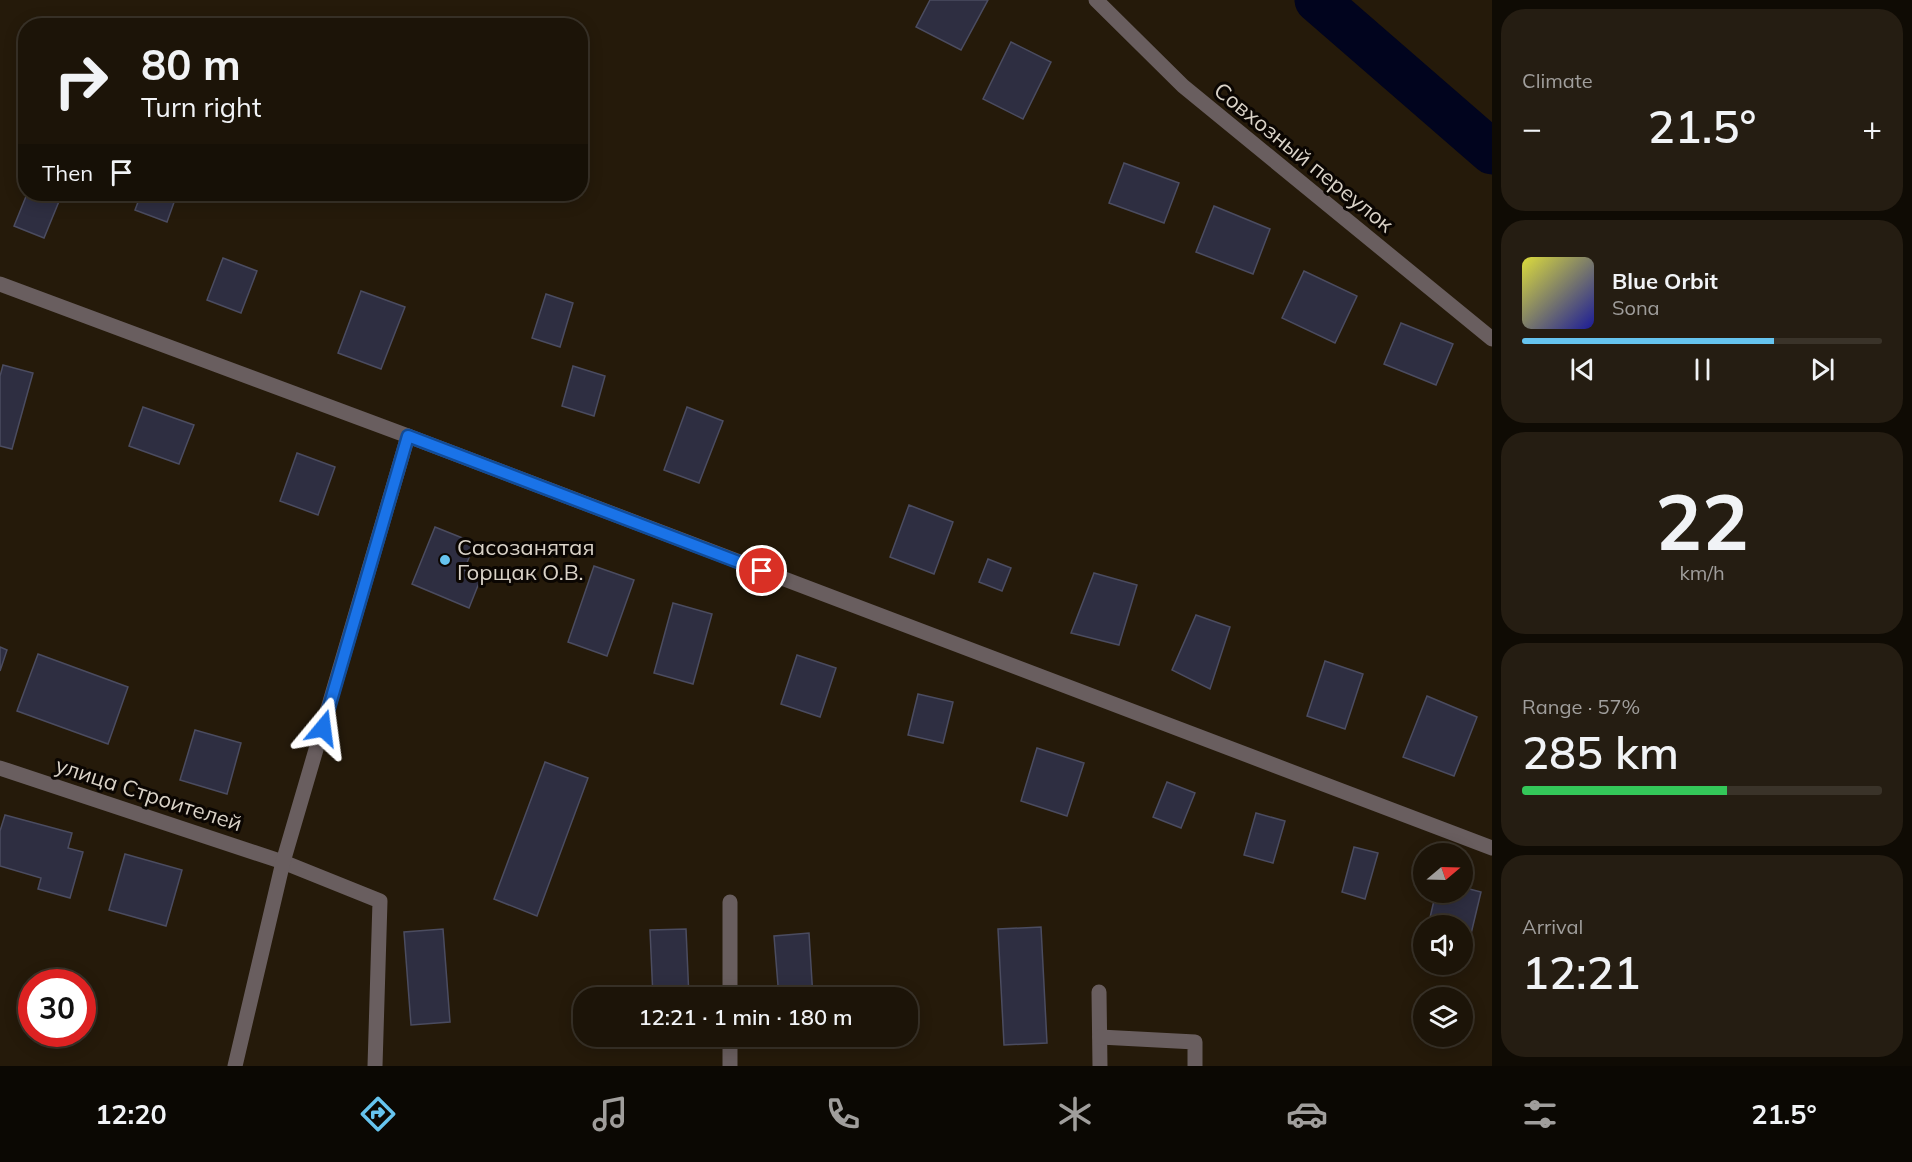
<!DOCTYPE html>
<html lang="en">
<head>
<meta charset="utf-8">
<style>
	body { margin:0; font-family:Mulish,sans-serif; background:#251d12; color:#f1f3f6; height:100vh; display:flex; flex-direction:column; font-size:22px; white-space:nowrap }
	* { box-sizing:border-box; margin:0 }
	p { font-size:20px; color:#a09e9c }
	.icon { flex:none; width:33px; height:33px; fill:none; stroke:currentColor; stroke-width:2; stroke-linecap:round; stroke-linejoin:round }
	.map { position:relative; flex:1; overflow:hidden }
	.drawer { display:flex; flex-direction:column; gap:9px; padding:9px; background:#0f0b04; width:420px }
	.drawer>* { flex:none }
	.hud { position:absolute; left:18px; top:18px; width:570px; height:183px; border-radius:24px; box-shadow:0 3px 15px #0003,0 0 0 2px #3a3329; background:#1c1408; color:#f1f3f6; overflow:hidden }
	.needle { width:39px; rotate:71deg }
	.controls { position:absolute; left:1413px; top:843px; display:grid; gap:12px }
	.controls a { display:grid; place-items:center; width:60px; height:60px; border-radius:50%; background:#1c1408; box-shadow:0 3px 15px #0003,0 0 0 2px #3a3329; font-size:30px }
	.speed { position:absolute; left:18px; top:969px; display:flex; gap:12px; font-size:30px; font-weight:700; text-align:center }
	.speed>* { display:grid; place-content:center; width:78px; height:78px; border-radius:50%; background:#1c1408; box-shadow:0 3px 15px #0003,0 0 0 2px #3a3329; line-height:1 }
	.speed .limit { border:9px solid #d22; background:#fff; color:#111 }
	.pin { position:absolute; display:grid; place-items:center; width:51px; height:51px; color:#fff; margin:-26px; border:3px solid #fff; border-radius:50%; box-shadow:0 2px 6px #0007 }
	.me { position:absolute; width:66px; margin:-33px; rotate:16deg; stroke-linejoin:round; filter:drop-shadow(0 0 4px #0008) }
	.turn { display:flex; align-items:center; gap:21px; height:126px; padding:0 24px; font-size:27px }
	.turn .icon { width:78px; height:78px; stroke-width:2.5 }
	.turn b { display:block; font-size:42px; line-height:51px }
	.then { display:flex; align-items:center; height:57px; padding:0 24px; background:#0003; gap:12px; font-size:22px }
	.big { font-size:45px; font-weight:600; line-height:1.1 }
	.drawer .tile { flex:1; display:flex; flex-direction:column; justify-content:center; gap:9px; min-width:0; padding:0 21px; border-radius:24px; background:#251d12 }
	.drawer .dial { align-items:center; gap:0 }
	.dial b { font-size:78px; line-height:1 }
	.song { display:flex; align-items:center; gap:18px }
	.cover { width:72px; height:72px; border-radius:9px; background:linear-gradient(135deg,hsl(60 70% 55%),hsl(240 70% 35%)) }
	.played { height:6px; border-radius:3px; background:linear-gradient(90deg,#66c4ef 70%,#3a3329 70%) }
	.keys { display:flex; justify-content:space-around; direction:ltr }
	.heat { display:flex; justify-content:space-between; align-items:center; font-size:33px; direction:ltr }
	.charge { height:9px; border-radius:4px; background:linear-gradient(90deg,#34c759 57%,#3a3329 0) }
	.trip { position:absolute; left:573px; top:987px; width:345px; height:60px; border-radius:24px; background:#1c1408; box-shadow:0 3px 15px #0003,0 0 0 2px #3a3329; font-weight:600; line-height:60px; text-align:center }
	.dock { display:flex; height:96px; justify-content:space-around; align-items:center; background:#0b0803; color:#a09e9c }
	.dock .icon { width:42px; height:42px }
	.dock .active { color:#66c4ef }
	.dock b { font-size:27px; color:#f1f3f6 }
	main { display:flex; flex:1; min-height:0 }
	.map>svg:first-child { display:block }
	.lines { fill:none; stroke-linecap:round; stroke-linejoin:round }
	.river { stroke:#01041e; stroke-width:45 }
	.building { fill:#2e2e41; stroke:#4b4c60; stroke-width:1.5 }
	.minor { stroke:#695e5f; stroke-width:15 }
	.route-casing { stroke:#114b97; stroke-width:15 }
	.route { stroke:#1a73e8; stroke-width:10 }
	.poi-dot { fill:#66c4ef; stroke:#0b0602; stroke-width:2 }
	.labels { text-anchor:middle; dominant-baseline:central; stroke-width:6; stroke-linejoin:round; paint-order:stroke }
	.street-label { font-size:22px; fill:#dad3c8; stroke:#0b0602 }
	.poi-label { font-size:22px; fill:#dad3c8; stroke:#0b0602; text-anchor:start }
</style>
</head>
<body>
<main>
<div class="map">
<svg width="1492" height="1066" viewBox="0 0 1492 1066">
	<rect width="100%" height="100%" fill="#251a0a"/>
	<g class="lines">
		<!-- river -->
		<polyline class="river" points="1317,0 1492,152"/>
	</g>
	<!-- building -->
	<g class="building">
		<polygon points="930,0 988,0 961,50 916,27"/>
		<polygon points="1011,42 1051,62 1023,119 983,99"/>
		<polygon points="1124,163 1179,183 1164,223 1109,203"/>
		<polygon points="27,194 62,194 44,238 14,226"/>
		<polygon points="141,194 177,194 167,222 135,210"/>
		<polygon points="1214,206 1270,229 1253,274 1196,252"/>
		<polygon points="223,258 257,271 241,313 207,300"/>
		<polygon points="1304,271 1357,296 1335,343 1282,318"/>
		<polygon points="361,291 405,307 381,369 338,353"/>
		<polygon points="546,294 573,303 560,347 532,338"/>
		<polygon points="1401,323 1453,344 1436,385 1384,364"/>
		<polygon points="3,365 33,373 12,449 0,446 0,376"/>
		<polygon points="573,366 605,376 594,416 562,406"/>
		<polygon points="143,407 194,425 179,464 129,446"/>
		<polygon points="687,407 723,421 699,483 664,470"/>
		<polygon points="297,453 335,467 318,515 280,501"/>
		<polygon points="909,505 953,522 934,574 890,557"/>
		<polygon points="435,527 475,543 464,570 481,578 469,608 412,584"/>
		<polygon points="988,559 1011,568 1002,591 979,582"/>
		<polygon points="594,566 634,580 607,656 568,642"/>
		<polygon points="1094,573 1137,585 1119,645 1071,633"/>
		<polygon points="673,603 712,614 693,684 654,673"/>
		<polygon points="1196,615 1230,627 1210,689 1172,670"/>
		<polygon points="0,647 7,650 0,671"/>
		<polygon points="38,654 128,687 108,744 17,711"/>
		<polygon points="797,655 836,668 820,717 781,704"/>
		<polygon points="1325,661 1363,674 1345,729 1307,716"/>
		<polygon points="918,694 953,702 943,743 908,735"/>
		<polygon points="1427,696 1477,717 1454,776 1403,757"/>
		<polygon points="195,730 241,743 227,794 180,780"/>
		<polygon points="1037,748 1084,763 1067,816 1021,801"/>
		<polygon points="545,762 588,778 537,916 494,899"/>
		<polygon points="1167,782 1195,793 1181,828 1153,817"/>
		<polygon points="1256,813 1285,821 1273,863 1244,855"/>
		<polygon points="5,815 72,833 68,848 83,852 70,898 38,889 41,878 0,866 0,831"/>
		<polygon points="1354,847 1378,853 1365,899 1342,892"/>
		<polygon points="125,854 182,870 166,926 109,910"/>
		<polygon points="1462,887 1481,892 1465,959 1462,958 1462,926 1428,926 1436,892 1462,892"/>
		<polygon points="1041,927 1047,1043 1004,1045 998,929"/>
		<polygon points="443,929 450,1022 411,1025 404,932"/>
		<polygon points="686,929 689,998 653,998 650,930"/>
		<polygon points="809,933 813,998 779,998 774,936"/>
	</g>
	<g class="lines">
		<!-- minor -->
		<g class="minor">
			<polyline points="1096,0 1183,86 1492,339"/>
			<polyline points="0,284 408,436 1492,848"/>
			<polyline points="0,768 283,862 380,901 375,1066"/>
			<polyline points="1099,992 1100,1066"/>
			<polyline points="730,998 730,902"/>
			<polyline points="1100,1037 1195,1042 1195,1066"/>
			<polyline points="235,1066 283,862 408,436"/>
			<polyline points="730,1066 730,1036"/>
		</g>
	</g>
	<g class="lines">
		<defs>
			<polyline id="route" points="323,728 408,436 762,571"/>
		</defs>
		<!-- route casing -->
		<use href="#route" class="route-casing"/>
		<!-- route -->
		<use href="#route" class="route"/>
	</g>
	<!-- markers -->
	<circle class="poi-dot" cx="445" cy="560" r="6"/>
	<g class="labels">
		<!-- street labels -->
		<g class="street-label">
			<text transform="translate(1304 157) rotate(39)">Совхозный переулок</text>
			<text transform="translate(149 794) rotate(18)">улица Строителей</text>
		</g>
		<!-- poi labels -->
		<g class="poi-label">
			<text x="457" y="547">Сасозанятая<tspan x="457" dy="25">Горщак О.В.</tspan></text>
		</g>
	</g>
</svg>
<div class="controls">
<a><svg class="needle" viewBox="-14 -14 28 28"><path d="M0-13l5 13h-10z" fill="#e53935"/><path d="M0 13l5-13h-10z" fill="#a09e9c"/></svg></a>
<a><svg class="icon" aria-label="sound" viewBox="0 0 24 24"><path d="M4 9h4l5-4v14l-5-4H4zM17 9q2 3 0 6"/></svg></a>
<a><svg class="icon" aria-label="layers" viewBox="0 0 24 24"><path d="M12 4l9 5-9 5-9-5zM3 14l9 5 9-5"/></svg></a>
</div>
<div class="speed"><div class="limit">30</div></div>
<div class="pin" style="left:762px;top:571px;background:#d93025"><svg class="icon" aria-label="arrive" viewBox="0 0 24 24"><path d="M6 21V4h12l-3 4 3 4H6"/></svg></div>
<svg class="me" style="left:323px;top:728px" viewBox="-20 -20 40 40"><path d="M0-17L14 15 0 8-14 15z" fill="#1a73e8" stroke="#fff" stroke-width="4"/></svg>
<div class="trip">12:21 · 1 min · 180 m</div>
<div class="hud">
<div class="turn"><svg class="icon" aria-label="right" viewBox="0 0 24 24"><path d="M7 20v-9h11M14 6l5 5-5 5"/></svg><div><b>80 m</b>Turn right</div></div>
<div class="then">Then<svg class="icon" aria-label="arrive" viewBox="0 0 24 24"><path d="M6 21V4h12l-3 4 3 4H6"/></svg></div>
</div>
</div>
<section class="drawer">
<div class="tile"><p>Climate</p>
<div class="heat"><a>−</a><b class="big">21.5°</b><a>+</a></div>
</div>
<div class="tile">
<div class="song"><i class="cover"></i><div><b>Blue Orbit</b><p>Sona</p></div></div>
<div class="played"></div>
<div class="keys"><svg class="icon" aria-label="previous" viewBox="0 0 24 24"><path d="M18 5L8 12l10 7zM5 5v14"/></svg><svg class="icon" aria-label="pause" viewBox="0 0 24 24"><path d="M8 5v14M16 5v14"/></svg><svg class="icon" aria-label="next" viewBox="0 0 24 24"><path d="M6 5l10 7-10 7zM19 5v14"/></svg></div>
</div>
<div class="tile dial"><b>22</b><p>km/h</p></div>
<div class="tile"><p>Range · 57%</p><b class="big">285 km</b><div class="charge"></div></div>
<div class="tile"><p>Arrival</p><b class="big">12:21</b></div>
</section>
</main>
<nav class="dock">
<b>12:20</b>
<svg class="icon active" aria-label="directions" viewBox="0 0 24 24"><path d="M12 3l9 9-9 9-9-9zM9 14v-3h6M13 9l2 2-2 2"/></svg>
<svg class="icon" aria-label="music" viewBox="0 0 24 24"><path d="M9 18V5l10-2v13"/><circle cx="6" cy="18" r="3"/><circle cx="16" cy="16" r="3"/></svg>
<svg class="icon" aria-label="phone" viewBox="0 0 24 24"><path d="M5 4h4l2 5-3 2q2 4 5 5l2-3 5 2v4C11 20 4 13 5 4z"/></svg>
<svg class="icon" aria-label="climate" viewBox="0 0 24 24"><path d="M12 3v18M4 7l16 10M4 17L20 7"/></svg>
<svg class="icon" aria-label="car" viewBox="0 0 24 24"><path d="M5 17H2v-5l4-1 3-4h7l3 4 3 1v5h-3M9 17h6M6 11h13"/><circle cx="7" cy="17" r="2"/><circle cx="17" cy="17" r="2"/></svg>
<svg class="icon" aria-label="filters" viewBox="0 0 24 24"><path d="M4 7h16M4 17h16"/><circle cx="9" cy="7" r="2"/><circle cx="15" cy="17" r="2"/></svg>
<b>21.5°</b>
</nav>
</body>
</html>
